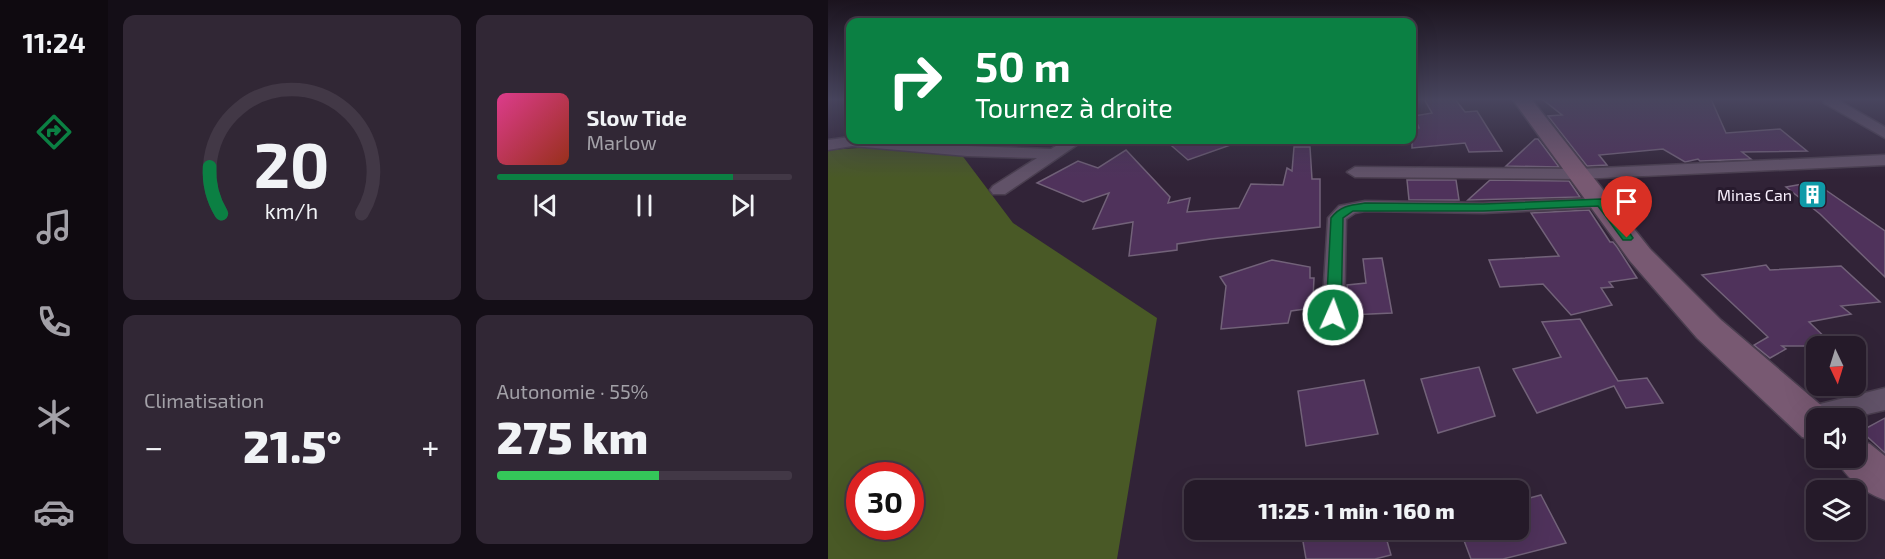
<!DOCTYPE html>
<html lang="fr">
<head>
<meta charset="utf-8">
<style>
	body { margin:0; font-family:"Exo 2",sans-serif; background:#312735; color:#f1f3f6; height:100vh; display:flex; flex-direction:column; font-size:22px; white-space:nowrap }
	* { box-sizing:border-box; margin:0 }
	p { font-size:20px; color:#a3a1a8 }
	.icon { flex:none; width:33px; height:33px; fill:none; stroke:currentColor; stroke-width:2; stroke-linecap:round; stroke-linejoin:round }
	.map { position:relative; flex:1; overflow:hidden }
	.sheet { display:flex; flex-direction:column; gap:15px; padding:15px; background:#140e17; width:720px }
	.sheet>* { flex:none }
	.hud { position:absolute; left:18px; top:18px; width:570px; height:126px; border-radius:12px; box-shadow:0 6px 24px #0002,0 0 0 2px #423846; background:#0b8043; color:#fff; overflow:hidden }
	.needle { width:39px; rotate:176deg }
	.buttons { position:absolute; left:978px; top:336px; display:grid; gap:12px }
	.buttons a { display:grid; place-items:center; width:60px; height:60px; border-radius:12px; background:#251a29; box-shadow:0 6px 24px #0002,0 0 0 2px #423846; font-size:30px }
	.speed { position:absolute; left:18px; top:462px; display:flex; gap:12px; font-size:30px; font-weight:700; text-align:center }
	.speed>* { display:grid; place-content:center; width:78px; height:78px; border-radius:50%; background:#251a29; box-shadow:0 6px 24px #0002,0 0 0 2px #423846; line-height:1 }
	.speed .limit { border:9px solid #d22; background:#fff; color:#111 }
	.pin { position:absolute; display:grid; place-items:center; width:51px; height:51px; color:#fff; margin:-62px -26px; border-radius:50% 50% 50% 0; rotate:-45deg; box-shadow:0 0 6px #0007 }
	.pin .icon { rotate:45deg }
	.me { position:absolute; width:66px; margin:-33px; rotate:2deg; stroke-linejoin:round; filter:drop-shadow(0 0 4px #0008) }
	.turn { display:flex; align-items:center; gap:21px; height:126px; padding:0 30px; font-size:27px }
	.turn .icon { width:78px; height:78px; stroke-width:2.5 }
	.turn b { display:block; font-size:42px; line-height:51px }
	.big { font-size:45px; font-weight:800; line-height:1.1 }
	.sheet .widget { flex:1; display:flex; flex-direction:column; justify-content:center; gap:9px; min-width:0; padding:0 21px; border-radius:12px; background:#312735 }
	.sheet .dial { align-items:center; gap:0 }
	.dial svg { height:156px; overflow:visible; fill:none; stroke:#423846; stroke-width:7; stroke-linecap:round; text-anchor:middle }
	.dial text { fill:#f1f3f6; stroke:none }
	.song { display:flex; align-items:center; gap:18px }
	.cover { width:72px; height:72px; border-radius:9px; background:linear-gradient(135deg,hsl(330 70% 55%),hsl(10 70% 35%)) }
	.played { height:6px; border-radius:3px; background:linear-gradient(90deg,#0b8043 80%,#423846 80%) }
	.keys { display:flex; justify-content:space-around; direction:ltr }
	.heat { display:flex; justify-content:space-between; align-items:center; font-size:33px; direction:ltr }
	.charge { height:9px; border-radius:4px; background:linear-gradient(90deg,#34c759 55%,#423846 0) }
	.sheet .tiles { flex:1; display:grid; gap:15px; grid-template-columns:repeat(2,1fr) }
	.trip { position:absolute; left:356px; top:480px; width:345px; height:60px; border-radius:12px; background:#251a29; box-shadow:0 6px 24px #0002,0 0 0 2px #423846; font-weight:800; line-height:60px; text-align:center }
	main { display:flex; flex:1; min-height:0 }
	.dock { display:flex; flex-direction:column; width:108px; justify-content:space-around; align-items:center; background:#0f0a10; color:#a3a1a8 }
	.dock .icon { width:42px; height:42px }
	.dock .on { color:#0b8043 }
	.dock b { font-size:27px; color:#f1f3f6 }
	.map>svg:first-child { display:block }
	.forest { fill:#495926; fill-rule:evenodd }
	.building { fill:#4f325b; stroke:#726279; stroke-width:1.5 }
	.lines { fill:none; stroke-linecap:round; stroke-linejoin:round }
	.street-casing { stroke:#4a3e4f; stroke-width:3 }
	.secondary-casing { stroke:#4a3e4f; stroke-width:3 }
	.street { fill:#615268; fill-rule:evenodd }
	.secondary { fill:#785972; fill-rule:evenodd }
	.route { fill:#0b8043; stroke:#07532c; stroke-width:1.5 }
	.labels { text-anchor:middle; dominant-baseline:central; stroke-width:6; stroke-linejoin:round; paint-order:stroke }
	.poi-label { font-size:16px; fill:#f8effc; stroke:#271a2d; text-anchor:end }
</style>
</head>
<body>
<main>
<nav class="dock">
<b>11:24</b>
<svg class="icon on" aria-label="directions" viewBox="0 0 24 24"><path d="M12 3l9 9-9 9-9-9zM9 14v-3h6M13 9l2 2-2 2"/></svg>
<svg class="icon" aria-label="music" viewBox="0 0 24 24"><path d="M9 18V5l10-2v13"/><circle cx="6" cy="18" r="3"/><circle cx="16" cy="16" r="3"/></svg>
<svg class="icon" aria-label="phone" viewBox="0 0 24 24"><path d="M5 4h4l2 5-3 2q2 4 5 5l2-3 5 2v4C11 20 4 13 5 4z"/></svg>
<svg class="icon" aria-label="climate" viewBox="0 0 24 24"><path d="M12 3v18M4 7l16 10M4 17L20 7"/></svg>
<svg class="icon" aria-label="car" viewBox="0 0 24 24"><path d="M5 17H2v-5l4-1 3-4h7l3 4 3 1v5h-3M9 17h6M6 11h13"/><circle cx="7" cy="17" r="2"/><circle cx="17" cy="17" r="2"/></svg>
</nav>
<section class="sheet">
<div class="tiles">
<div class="widget dial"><svg viewBox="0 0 100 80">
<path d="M14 69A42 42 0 1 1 86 69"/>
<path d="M14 69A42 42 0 0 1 8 45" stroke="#0b8043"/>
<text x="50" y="56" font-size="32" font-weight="700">20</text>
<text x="50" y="72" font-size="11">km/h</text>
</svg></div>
<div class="widget">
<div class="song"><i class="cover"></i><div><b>Slow Tide</b><p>Marlow</p></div></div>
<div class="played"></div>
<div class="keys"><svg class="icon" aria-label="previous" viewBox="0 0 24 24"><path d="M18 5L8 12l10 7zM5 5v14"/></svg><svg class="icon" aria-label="pause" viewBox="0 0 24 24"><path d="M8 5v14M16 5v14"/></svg><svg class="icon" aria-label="next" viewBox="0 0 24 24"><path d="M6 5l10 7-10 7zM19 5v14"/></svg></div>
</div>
<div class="widget"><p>Climatisation</p>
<div class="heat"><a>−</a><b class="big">21.5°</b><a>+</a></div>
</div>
<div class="widget"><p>Autonomie · 55%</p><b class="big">275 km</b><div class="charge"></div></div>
</div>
</section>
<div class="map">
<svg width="1057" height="559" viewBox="0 0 1057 559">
	<rect width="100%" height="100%" fill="#312337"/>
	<!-- forest -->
	<path class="forest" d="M124,142L185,223L329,318L289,559H0V150ZM32,476H82V526H32Z"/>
	<!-- building -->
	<g class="building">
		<polygon points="596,99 627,99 637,112 649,111 674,151 641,152 637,143 584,148 584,129 591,128 586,116 604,113"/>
		<polygon points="714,99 883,99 898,133 952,129 979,151 914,152 923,159 872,161 870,159 857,162 835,149 771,155 779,165 759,166 720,116 734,115"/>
		<polygon points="707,139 710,139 731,167 678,166"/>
		<polygon points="337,140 411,140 411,142 360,160"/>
		<polygon points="466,147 482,147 484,179 492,179 492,227 383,239 349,244 349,250 301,256 305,222 265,229 281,193 255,202 209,183 250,161 270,168 298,150 342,197 340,203 362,198 359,212 411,208 423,184 455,185 459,168 464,171"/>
		<polygon points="579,180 628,180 631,200 581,200"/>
		<polygon points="662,180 741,181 752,197 640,200"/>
		<polygon points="986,182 1057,231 1057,277 992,214 958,187"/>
		<polygon points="761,210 782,242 785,242 789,247 809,278 781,282 785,287 773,288 784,305 743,315 715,284 672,287 661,260 731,256 703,213"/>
		<polygon points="554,258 564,313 521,315 519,285 538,283 535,259"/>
		<polygon points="444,260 482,267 482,278 486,278 485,299 479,300 477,309 463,311 460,323 393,329 398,286 392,277"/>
		<polygon points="938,265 942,270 1013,266 1052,302 1013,306 1023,314 981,322 1006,346 954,346 958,349 942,358 926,345 940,337 874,275"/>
		<polygon points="752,319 790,381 819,378 835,403 798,408 786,386 709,413 685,369 733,357 714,322"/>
		<polygon points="651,367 667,416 610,433 593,379"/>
		<polygon points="536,380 550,434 478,446 470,391"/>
		<polygon points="1057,418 1057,453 1033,431"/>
		<polygon points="713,495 738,543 675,559 643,559 632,530 690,530 690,501"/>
		<polygon points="473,530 556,530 563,555 547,559 478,559"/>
	</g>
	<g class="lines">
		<defs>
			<g id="street">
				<polygon points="995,100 1010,100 1057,127 1057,138 996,103"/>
				<polygon points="22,137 22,140 60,140 139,146 223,149 238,140 256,140 177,194 165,194 162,190 165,186 209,158 139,156 24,146 0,150 0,140"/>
				<polygon points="1057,155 1057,165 750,179 527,177 519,172 527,167 750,169"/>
				<polygon points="773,198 779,199 782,203 779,207 655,213 537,211 527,213 518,219 516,315 513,321 505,323 497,321 494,315 500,218 511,206 537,201 655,203"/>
				<polygon points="1057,388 1057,410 1022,418 988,418 988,427 980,429 971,426 967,418 971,410 980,407"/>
			</g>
			<g id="secondary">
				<polygon points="685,100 704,100 822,249 893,320 1002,413 1004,418 988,418 988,441 974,437 869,338 802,261"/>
				<path d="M1028,439L1042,444L1057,456V500C1037,493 1017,478 1008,458H1028Z"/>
			</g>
		</defs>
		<!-- street casing -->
		<use href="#street" class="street-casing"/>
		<!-- secondary casing -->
		<use href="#secondary" class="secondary-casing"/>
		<!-- street -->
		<use href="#street" class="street"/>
		<!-- secondary -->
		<use href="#secondary" class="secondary"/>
	</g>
	<!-- sky -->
	<linearGradient id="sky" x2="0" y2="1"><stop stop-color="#1b131e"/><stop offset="0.56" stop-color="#48455e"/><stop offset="1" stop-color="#48455e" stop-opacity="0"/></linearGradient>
	<rect width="1057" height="178" fill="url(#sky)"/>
	<!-- route -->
	<path class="route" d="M773,199L777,200L803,235L805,238L803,240H795L770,206L655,211H525L515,218L513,315L505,321L498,315L503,218C512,206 522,205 537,203L655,204Z"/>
	<!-- icons -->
	<defs>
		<symbol id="building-square" viewBox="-11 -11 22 22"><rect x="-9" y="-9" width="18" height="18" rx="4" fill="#0f9aa8" stroke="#271a2d"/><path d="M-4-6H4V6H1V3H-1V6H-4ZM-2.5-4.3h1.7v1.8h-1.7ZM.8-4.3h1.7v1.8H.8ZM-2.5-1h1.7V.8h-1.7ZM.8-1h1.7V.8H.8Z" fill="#fff"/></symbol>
	</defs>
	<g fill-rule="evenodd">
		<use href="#building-square" x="968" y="178" width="33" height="33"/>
	</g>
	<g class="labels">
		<!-- poi labels -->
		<g class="poi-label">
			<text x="964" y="194">Minas Can</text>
		</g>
	</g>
</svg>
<div class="buttons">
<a><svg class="needle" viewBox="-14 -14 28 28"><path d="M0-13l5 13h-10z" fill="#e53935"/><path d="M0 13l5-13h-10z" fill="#a3a1a8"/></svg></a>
<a><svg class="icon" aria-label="sound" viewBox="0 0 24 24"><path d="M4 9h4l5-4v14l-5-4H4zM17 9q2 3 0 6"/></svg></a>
<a><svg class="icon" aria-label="layers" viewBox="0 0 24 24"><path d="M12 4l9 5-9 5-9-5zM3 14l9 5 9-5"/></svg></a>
</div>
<div class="speed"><div class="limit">30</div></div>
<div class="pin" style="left:799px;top:238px;background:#d93025"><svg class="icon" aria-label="arrive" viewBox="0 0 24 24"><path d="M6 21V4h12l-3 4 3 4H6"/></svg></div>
<svg class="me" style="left:505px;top:315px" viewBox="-20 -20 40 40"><circle r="17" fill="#0b8043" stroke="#fff" stroke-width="3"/><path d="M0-11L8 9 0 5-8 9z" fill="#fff"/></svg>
<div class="trip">11:25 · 1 min · 160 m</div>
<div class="hud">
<div class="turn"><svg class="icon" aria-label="right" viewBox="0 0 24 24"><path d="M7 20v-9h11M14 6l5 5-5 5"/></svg><div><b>50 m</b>Tournez à droite</div></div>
</div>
</div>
</main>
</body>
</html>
